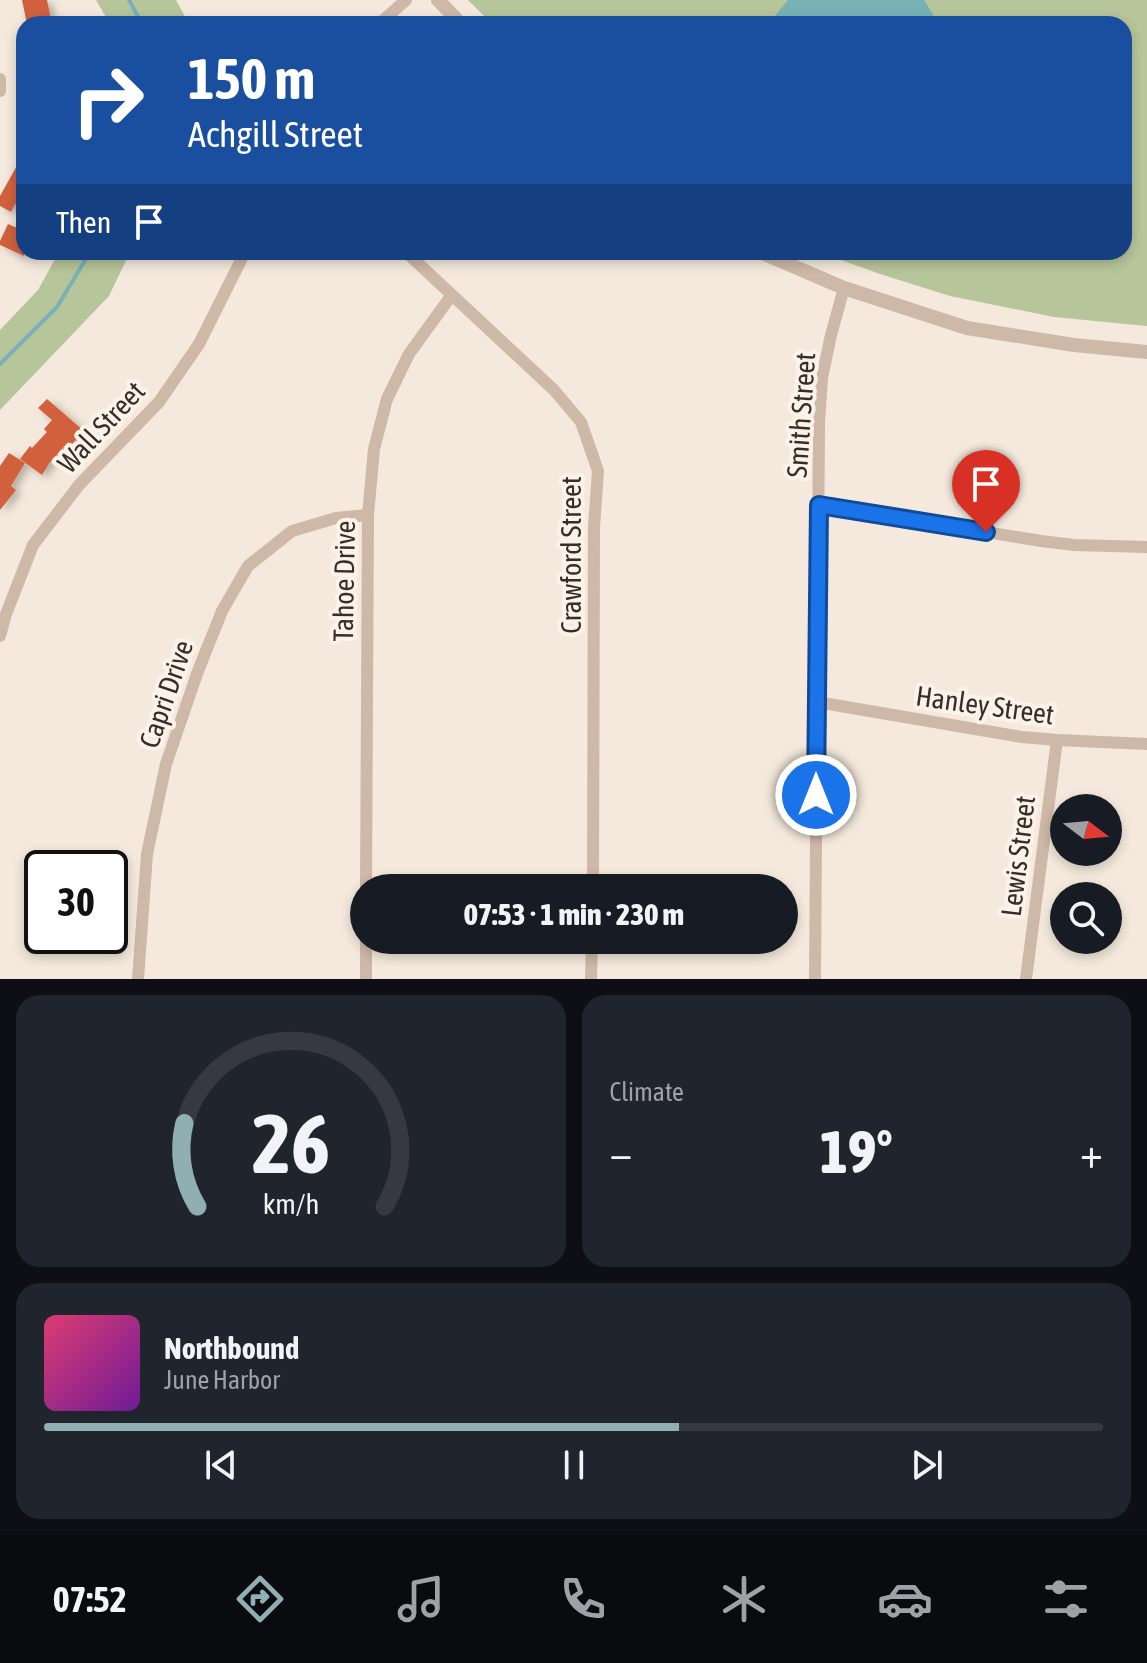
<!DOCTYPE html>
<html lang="en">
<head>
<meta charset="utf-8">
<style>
	body { margin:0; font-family:"Asap Condensed",sans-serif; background:#20242c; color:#f1f3f6; height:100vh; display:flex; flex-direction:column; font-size:30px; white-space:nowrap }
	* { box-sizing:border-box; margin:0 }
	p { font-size:26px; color:#9ea1a6 }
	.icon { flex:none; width:44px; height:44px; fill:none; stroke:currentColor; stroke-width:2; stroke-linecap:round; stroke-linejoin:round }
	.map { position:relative; height:979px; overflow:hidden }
	.sheet { display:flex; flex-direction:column; gap:16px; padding:16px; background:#0d0f14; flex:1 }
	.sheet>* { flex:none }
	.hud { position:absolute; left:16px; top:16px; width:1116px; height:244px; border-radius:24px; box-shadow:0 4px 12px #0003; background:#1a4fa0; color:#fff; overflow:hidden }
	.needle { width:52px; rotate:106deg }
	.buttons { position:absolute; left:1050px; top:794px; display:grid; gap:16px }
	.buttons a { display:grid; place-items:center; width:72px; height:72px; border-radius:50%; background:#171b24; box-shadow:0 4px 12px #0003; font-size:40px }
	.speed { position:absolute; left:24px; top:850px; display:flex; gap:16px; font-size:40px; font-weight:700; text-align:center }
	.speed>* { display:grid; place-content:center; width:104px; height:104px; border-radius:50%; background:#171b24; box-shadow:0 4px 12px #0003; line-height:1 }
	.speed .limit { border:4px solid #111; border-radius:12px; background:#fff; color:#111 }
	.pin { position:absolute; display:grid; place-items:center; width:68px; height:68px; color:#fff; margin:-82px -34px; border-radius:50% 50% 50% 0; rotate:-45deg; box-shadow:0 0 8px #0007 }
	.pin .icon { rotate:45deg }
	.me { position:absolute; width:88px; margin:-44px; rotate:0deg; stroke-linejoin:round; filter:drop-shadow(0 0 6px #0008) }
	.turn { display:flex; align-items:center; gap:28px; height:168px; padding:0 40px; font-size:36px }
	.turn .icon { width:104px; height:104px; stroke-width:2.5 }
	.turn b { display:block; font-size:56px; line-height:68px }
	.then { display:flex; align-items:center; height:76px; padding:0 40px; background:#0003; gap:16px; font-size:30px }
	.big { font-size:60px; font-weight:800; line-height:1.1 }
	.sheet .card { flex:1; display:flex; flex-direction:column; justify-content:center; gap:12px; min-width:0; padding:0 28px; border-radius:24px; background:#20242c }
	.sheet .dial { align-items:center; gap:0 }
	.dial svg { height:208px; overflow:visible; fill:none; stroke:#363941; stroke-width:7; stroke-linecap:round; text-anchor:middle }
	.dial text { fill:#f1f3f6; stroke:none }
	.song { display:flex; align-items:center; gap:24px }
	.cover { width:96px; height:96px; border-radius:12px; background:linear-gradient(135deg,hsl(340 70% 55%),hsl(280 70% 35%)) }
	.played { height:8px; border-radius:4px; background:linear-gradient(90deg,#90afb2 60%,#363941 60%) }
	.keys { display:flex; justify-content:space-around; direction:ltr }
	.heat { display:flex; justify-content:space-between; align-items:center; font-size:44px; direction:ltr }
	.sheet .tiles { flex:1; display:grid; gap:16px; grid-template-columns:1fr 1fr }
	.card:last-child { grid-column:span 2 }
	.trip { position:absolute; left:350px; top:874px; width:448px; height:80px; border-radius:40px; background:#171b24; box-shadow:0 4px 12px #0003; font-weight:800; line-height:80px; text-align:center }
	.tabs { display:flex; height:128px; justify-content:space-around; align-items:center; background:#090b0e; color:#9ea1a6 }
	.tabs .icon { width:56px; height:56px }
	.tabs .current { color:#90afb2 }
	.tabs b { font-size:36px; color:#f1f3f6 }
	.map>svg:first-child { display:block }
	.green { fill:#b7c59a }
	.water { fill:#78b2b5 }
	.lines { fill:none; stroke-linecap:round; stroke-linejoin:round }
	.stream { stroke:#78b2b5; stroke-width:4 }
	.building { fill:#d1613d; filter:url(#shadow) }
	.minor { stroke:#ceb8a7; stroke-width:12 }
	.tertiary { stroke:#ceb8a7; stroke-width:14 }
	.route-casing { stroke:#114b97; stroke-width:20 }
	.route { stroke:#1a73e8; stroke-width:14 }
	.labels { text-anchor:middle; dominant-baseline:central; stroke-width:8; stroke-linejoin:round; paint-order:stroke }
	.street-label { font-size:28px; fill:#3a2d28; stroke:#fbf3e9 }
</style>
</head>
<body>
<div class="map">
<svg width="1147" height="979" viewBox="0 0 1147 979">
	<defs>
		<filter id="shadow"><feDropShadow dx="5" dy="3" stdDeviation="4" flood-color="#0004"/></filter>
	</defs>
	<rect width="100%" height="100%" fill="#f4e9dc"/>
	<!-- green -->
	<g class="green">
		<polygon points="96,0 176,0 189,24 110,24"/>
		<polygon points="468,0 1147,0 1147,326 1054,317 950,296 880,274 819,252 1124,252 1124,24 492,24"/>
		<polygon points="59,252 130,252 109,296 0,410 0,330 38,290"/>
	</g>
	<!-- water -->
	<polygon class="water" points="788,0 924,0 933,14 929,24 768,24"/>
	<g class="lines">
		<!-- stream -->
		<g class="stream">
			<polyline points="129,0 142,24"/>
			<polyline points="0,364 57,307 90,252"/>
		</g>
	</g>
	<!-- building -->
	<g class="building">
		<polygon points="22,0 47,0 52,24 27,24"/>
		<polygon points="24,153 24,209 15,204 11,212 0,206 0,196"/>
		<polygon points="8,224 24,231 24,256 0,245 0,241"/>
		<polygon points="47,399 84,431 71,445 68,442 50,462 42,475 20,459 30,446 32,448 47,432 44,429 52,420 38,408"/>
		<polygon points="9,453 25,463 11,486 16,490 0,510 0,466"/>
	</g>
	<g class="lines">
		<!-- minor -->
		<g class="minor">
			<polyline points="379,24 406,0"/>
			<polyline points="0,79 0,91"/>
			<polyline points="406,252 554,390 581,422 598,471 594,527 593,888"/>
			<polyline points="819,505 1041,541 1074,545 1147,547"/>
			<polyline points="0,636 6,614 33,545 79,485 159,402 199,344 245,252"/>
			<polyline points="817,702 1022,737 1057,740 1147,744"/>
			<polyline points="366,888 368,515 374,449 387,399 409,354 451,296"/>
			<polyline points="138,979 147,854 166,764 198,671 222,611 248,566 292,531 336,518 368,515"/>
			<polyline points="366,979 366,940"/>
			<polyline points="591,979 592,940"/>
			<polyline points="815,979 819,422 822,378 831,335 844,288"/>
			<polyline points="1026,979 1057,740"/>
		</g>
		<!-- tertiary -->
		<g class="tertiary">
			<polyline points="438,0 461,24"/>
			<polyline points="760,252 844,288 967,328 1074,345 1147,352"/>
		</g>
	</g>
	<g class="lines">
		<defs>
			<polyline id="route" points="816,795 819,505 986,532"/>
		</defs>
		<!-- route casing -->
		<use href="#route" class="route-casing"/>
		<!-- route -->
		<use href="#route" class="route"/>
	</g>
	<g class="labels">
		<!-- street labels -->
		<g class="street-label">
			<text transform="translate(801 415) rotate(-86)">Smith Street</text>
			<text transform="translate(101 427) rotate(-47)">Wall Street</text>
			<text transform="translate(571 555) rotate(-90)">Crawford Street</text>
			<text transform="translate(344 581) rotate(-89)">Tahoe Drive</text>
			<text transform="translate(166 694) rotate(-71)">Capri Drive</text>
			<text transform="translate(985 705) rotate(8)">Hanley Street</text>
			<text transform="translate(1018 856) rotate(-83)">Lewis Street</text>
		</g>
	</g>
</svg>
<div class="buttons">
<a><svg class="needle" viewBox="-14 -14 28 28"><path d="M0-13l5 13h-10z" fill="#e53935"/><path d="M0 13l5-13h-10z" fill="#9ea1a6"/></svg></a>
<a><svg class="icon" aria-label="search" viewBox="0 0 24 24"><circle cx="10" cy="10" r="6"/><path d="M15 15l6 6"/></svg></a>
</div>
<div class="speed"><div class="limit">30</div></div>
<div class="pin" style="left:986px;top:532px;background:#d93025"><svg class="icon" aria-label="arrive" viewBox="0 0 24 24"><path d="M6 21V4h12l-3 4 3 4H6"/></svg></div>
<svg class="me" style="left:816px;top:795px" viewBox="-20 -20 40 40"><circle r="17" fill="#1a73e8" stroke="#fff" stroke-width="3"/><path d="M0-11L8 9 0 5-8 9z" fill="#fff"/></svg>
<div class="trip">07:53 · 1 min · 230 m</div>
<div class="hud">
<div class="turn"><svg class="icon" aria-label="right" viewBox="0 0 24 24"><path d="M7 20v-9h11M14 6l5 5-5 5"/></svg><div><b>150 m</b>Achgill Street</div></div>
<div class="then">Then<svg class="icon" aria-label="arrive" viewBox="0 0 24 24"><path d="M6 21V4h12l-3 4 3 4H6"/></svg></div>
</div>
</div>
<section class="sheet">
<div class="tiles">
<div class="card dial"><svg viewBox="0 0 100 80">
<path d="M14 69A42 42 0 1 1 86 69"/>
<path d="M14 69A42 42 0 0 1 9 37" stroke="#90afb2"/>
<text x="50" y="56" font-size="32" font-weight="700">26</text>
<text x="50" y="72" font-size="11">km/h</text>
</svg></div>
<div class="card"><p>Climate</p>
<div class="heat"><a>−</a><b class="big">19°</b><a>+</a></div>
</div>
<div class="card">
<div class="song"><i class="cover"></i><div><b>Northbound</b><p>June Harbor</p></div></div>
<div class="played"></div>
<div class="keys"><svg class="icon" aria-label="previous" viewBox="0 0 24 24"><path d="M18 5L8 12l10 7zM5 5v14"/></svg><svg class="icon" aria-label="pause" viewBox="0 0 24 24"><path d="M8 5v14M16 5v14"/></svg><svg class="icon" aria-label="next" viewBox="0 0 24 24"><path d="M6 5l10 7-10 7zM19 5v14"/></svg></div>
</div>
</div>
</section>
<nav class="tabs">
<b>07:52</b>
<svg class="icon current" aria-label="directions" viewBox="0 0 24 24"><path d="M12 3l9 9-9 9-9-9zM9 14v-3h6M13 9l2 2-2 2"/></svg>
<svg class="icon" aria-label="music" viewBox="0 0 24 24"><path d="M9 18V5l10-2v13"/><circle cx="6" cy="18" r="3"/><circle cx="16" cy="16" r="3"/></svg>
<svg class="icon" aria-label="phone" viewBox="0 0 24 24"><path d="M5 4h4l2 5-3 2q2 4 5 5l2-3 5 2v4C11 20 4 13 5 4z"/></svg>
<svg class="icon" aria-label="climate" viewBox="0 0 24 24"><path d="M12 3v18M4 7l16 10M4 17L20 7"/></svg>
<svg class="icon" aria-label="car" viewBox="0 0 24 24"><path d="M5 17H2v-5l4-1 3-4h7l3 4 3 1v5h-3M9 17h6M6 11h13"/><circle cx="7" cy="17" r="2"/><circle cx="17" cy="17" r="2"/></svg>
<svg class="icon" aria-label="filters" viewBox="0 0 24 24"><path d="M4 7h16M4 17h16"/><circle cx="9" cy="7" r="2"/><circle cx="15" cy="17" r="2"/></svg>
</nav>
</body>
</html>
